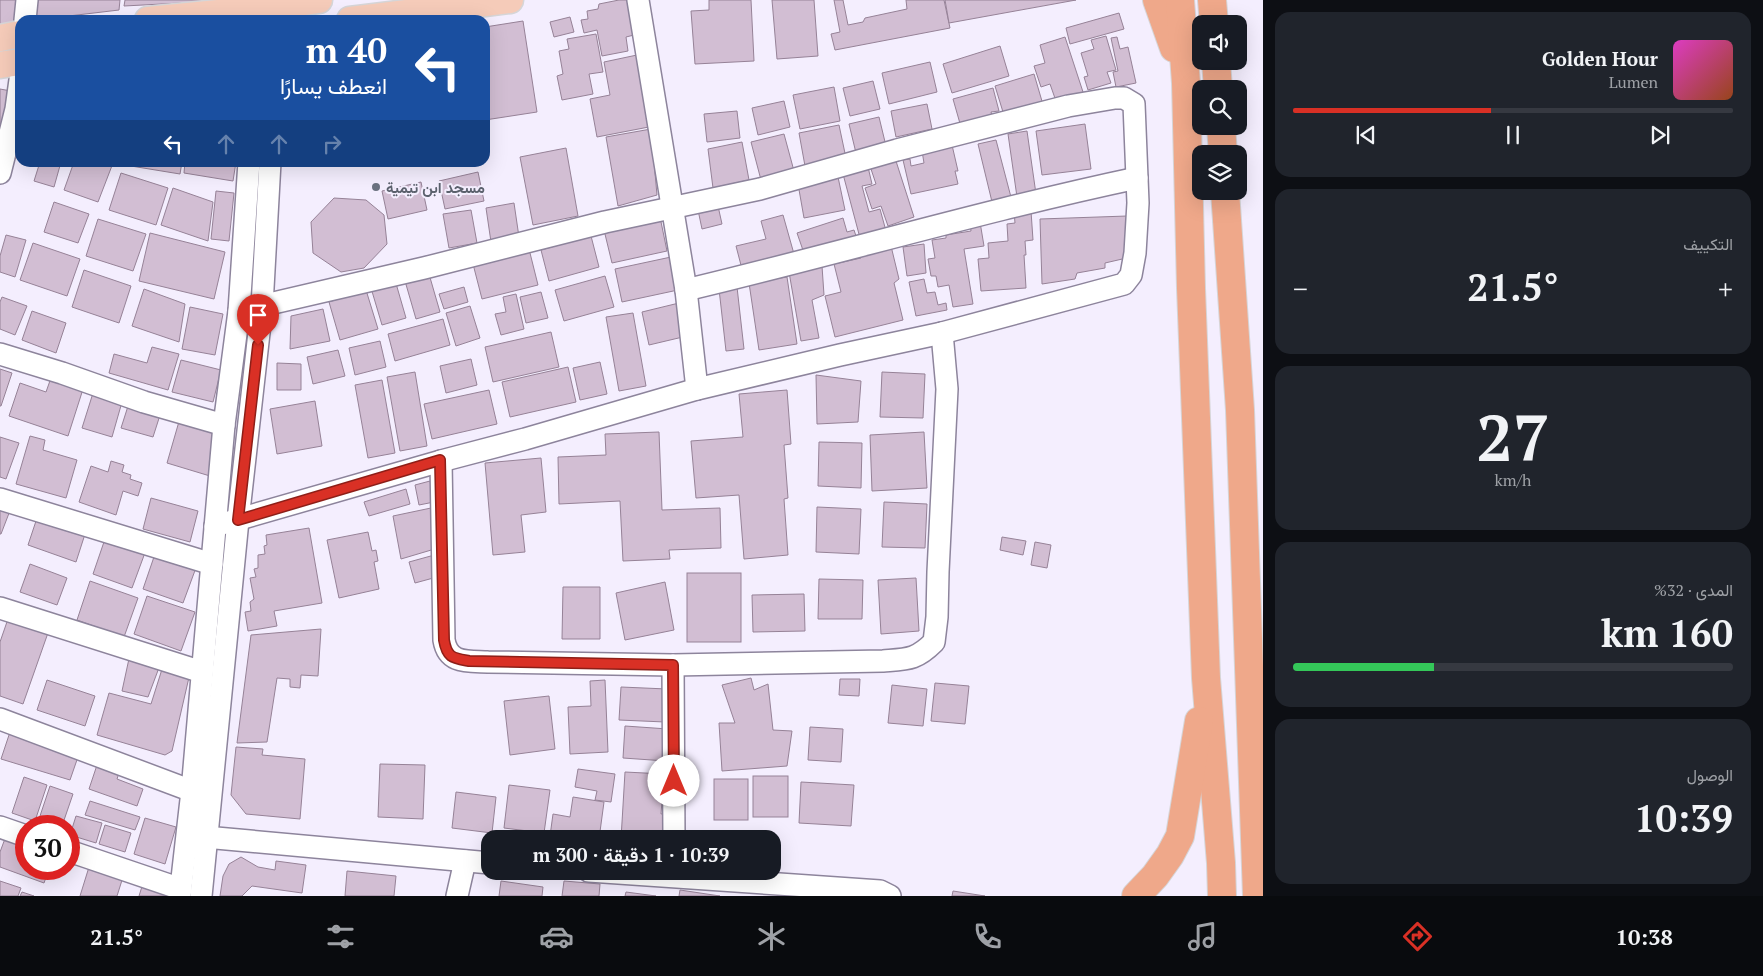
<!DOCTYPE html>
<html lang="ar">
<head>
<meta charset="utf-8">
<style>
	body { margin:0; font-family:"PT Serif",Vazirmatn,serif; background:#20242c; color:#f1f3f6; direction:rtl; height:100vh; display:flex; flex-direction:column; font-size:19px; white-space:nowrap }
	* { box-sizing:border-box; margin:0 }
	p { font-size:16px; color:#9ea1a6 }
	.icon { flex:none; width:28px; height:28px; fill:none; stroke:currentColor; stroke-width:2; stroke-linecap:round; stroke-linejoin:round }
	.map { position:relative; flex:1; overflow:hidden; direction:ltr }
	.panel { display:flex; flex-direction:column; gap:12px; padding:12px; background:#0d0f14; width:500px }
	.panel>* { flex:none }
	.top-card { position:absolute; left:15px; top:15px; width:475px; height:152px; border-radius:15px; box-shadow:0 5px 20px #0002; direction:rtl; background:#1a4fa0; color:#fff; overflow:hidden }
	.buttons { position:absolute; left:1192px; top:15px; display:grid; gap:10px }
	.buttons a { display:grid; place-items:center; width:55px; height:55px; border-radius:10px; background:#171b24; box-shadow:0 5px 20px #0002; font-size:25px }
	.speed { position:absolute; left:15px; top:815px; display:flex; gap:10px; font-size:25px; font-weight:700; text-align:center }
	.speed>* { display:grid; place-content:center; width:65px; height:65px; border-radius:50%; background:#171b24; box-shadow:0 5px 20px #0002; line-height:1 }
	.speed .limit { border:8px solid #d22; background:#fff; color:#111 }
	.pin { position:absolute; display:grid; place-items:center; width:42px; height:42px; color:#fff; margin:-51px -21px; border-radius:50% 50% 50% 0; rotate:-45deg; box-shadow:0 0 5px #0007 }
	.pin .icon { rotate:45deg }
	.me { position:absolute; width:55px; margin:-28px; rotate:0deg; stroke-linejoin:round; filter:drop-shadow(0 0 4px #0008) }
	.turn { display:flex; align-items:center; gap:18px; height:105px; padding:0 20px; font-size:22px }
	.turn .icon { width:65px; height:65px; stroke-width:2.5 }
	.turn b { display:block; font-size:35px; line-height:42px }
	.lanes { display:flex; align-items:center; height:48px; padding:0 20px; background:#0003; justify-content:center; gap:25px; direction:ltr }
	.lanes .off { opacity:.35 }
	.big { font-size:38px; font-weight:600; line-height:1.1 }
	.panel .card { flex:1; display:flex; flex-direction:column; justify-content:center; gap:8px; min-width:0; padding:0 18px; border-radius:15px; background:#20242c }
	.panel .dial { align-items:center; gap:0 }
	.dial b { font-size:65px; line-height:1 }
	.song { display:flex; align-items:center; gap:15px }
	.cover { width:60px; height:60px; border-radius:8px; background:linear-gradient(135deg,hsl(310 70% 55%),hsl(20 70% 35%)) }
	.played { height:5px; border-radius:2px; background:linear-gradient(90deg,#d93025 45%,#363941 45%) }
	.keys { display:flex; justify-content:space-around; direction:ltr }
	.heat { display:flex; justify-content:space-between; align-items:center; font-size:28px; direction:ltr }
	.charge { height:8px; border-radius:4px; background:linear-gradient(90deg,#34c759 32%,#363941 0) }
	.trip { position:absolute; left:481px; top:830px; width:300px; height:50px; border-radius:15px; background:#171b24; box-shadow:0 5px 20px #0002; font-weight:600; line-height:50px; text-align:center; direction:rtl }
	.tab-bar { display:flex; height:80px; justify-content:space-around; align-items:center; background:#090b0e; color:#9ea1a6 }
	.tab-bar .icon { width:35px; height:35px }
	.tab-bar .on { color:#d93025 }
	.tab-bar b { font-size:22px; color:#f1f3f6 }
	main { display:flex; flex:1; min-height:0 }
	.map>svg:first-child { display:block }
	.building { fill:#d2bed3; stroke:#968297 }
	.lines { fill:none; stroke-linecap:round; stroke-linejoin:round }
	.minor-casing { stroke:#8d849c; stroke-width:24 }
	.major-casing { stroke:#d6d5d7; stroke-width:29 }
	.highway-casing { stroke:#d6d5d7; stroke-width:30 }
	.minor { stroke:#fff; stroke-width:21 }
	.major { stroke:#f5cbb9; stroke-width:26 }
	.highway { stroke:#efa88a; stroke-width:28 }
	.route-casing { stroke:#8d1f18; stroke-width:12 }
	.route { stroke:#d93025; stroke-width:9 }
	.worship-dot { fill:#6b7280; stroke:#f4eefe; stroke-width:2 }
	.labels { text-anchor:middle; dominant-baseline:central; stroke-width:4; stroke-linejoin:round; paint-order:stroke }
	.worship-label { font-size:15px; font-weight:bold; fill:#5b616d; stroke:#f4eefe; text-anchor:start }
</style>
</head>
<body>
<main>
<section class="panel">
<div class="card">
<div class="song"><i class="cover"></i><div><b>Golden Hour</b><p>Lumen</p></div></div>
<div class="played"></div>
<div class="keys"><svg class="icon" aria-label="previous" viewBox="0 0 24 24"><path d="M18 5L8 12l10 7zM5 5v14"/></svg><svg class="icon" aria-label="pause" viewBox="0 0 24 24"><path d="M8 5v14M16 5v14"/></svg><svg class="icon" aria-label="next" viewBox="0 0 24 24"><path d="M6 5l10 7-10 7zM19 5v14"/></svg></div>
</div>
<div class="card"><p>التكييف</p>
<div class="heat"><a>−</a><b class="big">21.5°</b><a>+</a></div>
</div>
<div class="card dial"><b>27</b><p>km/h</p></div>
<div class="card"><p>المدى · 32%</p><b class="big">160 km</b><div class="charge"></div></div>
<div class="card"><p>الوصول</p><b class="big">10:39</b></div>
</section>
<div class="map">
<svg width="1263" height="896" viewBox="0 0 1263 896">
	<rect width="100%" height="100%" fill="#f4eefe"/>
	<!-- building -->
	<g class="building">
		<polygon points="0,0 19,0 13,30 0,32"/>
		<polygon points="38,0 120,0 119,10 35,20"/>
		<polygon points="125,0 238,0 124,6"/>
		<polygon points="619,0 635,0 654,126 597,137 590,99 610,95 604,62 637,55 634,35 626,37 628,51 602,56 597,30 584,33 581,20 588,19 587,11 598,9 599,4"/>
		<polygon points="709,0 751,0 754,61 695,64 691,11 709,10"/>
		<polygon points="772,0 814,0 818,56 777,59"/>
		<polygon points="834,0 843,0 848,25 863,22 865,18 907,9 906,0 944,0 950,28 835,50 831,34 840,32"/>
		<polygon points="945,0 1076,0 949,23"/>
		<polygon points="1119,13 1124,29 1070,44 1066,28"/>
		<polygon points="570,17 574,32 554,37 550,22"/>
		<polygon points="523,21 537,112 485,120 485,27"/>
		<polygon points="596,34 603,72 589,74 593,94 562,100 557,76 563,74 559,51 569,49 567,39"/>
		<polygon points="1106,36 1116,70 1107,72 1111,83 1088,90 1084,77 1088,76 1081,53 1094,49 1091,40"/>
		<polygon points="1065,37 1084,95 1057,104 1050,84 1041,87 1034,66 1045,63 1040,45"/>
		<polygon points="1117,37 1120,49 1128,47 1136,83 1116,87 1113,72 1118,71 1111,38"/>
		<polygon points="1000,46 1009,76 952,93 943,64"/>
		<polygon points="930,62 937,92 889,104 882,73"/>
		<polygon points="1034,74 1044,108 1002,121 1000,112 1003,112 995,86"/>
		<polygon points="873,81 880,109 850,116 843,88"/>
		<polygon points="834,87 840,121 800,129 793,95"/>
		<polygon points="993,88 999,111 991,112 993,119 961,127 953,99"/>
		<polygon points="0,89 11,91 0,139"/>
		<polygon points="784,101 790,127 758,135 752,108"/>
		<polygon points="927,104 932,129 896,137 891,111"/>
		<polygon points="737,111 740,138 707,142 704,114"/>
		<polygon points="879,117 886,146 856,153 849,124"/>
		<polygon points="1085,124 1091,169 1042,175 1036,131"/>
		<polygon points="839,125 846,158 805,166 799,133"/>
		<polygon points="651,129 657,195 618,206 606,137"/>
		<polygon points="1027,131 1036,194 1017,197 1008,134"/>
		<polygon points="784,134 794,171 761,180 751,142"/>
		<polygon points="996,140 1012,201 993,206 978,144"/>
		<polygon points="742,142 749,180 713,188 708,149"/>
		<polygon points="952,145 958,171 955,171 958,184 911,194 903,160 910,159 911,166 924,163 922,151"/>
		<polygon points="566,148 578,216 533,225 520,157"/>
		<polygon points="895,158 914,217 888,226 881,206 872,209 865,188 876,184 870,166"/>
		<polygon points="40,162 61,162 54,187 34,181"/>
		<polygon points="74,162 113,163 98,202 64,190"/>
		<polygon points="131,162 182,162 180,174 131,166"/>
		<polygon points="185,162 236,162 233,181 184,173"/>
		<polygon points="868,167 872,184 862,186 869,212 880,209 886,231 860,238 843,174"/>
		<polygon points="478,172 484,201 445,209 439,181"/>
		<polygon points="121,173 168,188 156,225 109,210"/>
		<polygon points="838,177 845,210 804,218 798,184"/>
		<polygon points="421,182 427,210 388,219 382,191"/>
		<polygon points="173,188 213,202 208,241 161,225"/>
		<polygon points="216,191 234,193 229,241 211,239"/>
		<polygon points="334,198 366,200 384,215 387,244 364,268 341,272 313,253 311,222"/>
		<polygon points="54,202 89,214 78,243 44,232"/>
		<polygon points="514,203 519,237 491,242 486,208"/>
		<polygon points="718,206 722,224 702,229 698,210"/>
		<polygon points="471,210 477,243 449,248 443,214"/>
		<polygon points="1031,211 1033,240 1025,241 1026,255 1024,255 1026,288 981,291 978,259 989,258 988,243 1008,241 1007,224 1015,223 1014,212"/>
		<polygon points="783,215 794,254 742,269 736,246 766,239 761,221"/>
		<polygon points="1127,216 1131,257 1105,263 1105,268 1077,273 1075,279 1042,284 1040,219"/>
		<polygon points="660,217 667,251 612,263 604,230"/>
		<polygon points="843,218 847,232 854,230 857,239 805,256 797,233"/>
		<polygon points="98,219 146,234 133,271 86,256"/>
		<polygon points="980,222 984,246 964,249 973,304 953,307 949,285 938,287 936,276 931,276 928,259 935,258 932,240 946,238 946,235 971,231 970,223"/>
		<polygon points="150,233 225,252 214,299 139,281"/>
		<polygon points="6,235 26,240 15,277 0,272 0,256"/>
		<polygon points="591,236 599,267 549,281 541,250"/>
		<polygon points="33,243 80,259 67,296 20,280"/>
		<polygon points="924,244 926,273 907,276 903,247"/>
		<polygon points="891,246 899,279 894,283 903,320 835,337 825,296 841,292 834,264 861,258 860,254"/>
		<polygon points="529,249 538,285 482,299 473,264"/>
		<polygon points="671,257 678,290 622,302 615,269"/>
		<polygon points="822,266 824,295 812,300 819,338 801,341 789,272"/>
		<polygon points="84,270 131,286 119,323 72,307"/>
		<polygon points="429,274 440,312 416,319 405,281"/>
		<polygon points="605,276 614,307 564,321 555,290"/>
		<polygon points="787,277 797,344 759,350 749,283"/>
		<polygon points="924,279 927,293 935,292 938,305 946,303 947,310 916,316 909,282"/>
		<polygon points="395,280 406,318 382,325 371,288"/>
		<polygon points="464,287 468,302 444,309 439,294"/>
		<polygon points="737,287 744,349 726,351 719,289"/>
		<polygon points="144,289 185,304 179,342 132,326"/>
		<polygon points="366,290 378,329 340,340 329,302"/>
		<polygon points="541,292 548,318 526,323 520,297"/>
		<polygon points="516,294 524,329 501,335 495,314 506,312 503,297"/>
		<polygon points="2,297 27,306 15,335 0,329 0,302"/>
		<polygon points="679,303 687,336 649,345 642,312"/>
		<polygon points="470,306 480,338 456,346 446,313"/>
		<polygon points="190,307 223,314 215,355 182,349"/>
		<polygon points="323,309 330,341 290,349 291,316"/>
		<polygon points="32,311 66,323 56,353 22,340"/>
		<polygon points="633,313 646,386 619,391 606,317"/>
		<polygon points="443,319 450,345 395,361 388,334"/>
		<polygon points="551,332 559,367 493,382 485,347"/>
		<polygon points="380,341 386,367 355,375 349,348"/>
		<polygon points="152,347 179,354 168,390 109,373 114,354 147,363"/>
		<polygon points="338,350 345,376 313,384 307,357"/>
		<polygon points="471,359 477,385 446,393 440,366"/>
		<polygon points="181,360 221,370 213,402 172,392"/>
		<polygon points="600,362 607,394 580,400 573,368"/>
		<polygon points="277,363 301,364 301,390 277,390"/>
		<polygon points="568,367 576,402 510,417 502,382"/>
		<polygon points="0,369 12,373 1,406 0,406"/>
		<polygon points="415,372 427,446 400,451 387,377"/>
		<polygon points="882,372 925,374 923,418 880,417"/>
		<polygon points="52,375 84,386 68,436 9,416 20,383 46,392"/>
		<polygon points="816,375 861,381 858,422 817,424"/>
		<polygon points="382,380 395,453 368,458 355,385"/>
		<polygon points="489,390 497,424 432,439 424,404"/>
		<polygon points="787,390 791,444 784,445 788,498 784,499 788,555 744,559 739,495 696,498 691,441 743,437 739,394"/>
		<polygon points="93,393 122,402 112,437 82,428"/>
		<polygon points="315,401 322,446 277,454 270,409"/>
		<polygon points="129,403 161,412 153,437 121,428"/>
		<polygon points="180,418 217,429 210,476 167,463"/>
		<polygon points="659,432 662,510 720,508 721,548 669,550 670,559 623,561 620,501 559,504 558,457 606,455 605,434"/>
		<polygon points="924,432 927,488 872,491 870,435"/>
		<polygon points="30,436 45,440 43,450 77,460 66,498 16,484"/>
		<polygon points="0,437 19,443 6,479 0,477"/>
		<polygon points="819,442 862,443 861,488 818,486"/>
		<polygon points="541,458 546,512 521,515 525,552 493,555 485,463"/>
		<polygon points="111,461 124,465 122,472 131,475 130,479 142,483 138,496 123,491 116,515 79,502 91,466 108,472"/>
		<polygon points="430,481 434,502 419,505 415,485"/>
		<polygon points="406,489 410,504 369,516 364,502"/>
		<polygon points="151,498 198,511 190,542 143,529"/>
		<polygon points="884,502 927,504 925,548 882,547"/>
		<polygon points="0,504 11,508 1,534 0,534"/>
		<polygon points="817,507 861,509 859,554 816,552"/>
		<polygon points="431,508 438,548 401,559 393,516"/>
		<polygon points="38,515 86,531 76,562 28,545"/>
		<polygon points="309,528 322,603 274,611 277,626 248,631 245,612 251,611 250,602 254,599 250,578 256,577 254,569 258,568 258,555 265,554 264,546 267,545 266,535"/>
		<polygon points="368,532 372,551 376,550 378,561 374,562 379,589 339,598 327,540"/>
		<polygon points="106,536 146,550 132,588 93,574"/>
		<polygon points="1002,537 1026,541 1023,555 1000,550"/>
		<polygon points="1035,542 1051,545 1047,568 1031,565"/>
		<polygon points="156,551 197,565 183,603 143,589"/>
		<polygon points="438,554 437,577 415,583 409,562"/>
		<polygon points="30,564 67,578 57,605 20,592"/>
		<rect x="687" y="573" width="54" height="69"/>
		<polygon points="916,578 919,631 881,634 878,580"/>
		<polygon points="819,579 863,580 862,619 818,619"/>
		<polygon points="90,581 138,598 124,637 77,620"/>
		<polygon points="665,582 674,630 625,640 616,593"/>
		<polygon points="563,587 600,587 600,639 562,639"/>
		<polygon points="804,594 805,631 753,632 752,595"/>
		<polygon points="147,596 195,612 181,651 134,634"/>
		<polygon points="9,616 49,630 23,704 0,696 0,642"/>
		<polygon points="321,629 318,676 301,675 300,688 290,687 290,679 277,678 267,742 237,743 251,635"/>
		<polygon points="130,654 160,665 148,697 122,691"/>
		<polygon points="163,666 190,673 172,751 165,755 97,735 109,693 151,704"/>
		<polygon points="751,678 754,690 768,684 773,730 792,731 787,766 722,771 719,723 735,723 722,685"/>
		<polygon points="840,679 860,679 859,696 839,695"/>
		<polygon points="47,680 95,696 85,726 37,710"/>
		<polygon points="605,680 608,752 570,754 568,707 591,706 590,681"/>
		<polygon points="935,683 969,686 965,724 931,721"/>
		<polygon points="892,685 927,689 923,726 888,723"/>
		<polygon points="621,687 667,689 665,722 619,720"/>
		<polygon points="549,696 555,749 510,755 504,701"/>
		<polygon points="625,726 668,729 666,761 623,758"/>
		<polygon points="810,727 843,729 841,762 808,760"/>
		<polygon points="11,729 79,754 70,780 1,759"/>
		<polygon points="236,747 263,749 262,755 305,759 300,819 246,814 231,795"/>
		<polygon points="98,762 120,770 117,779 143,789 137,806 89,789"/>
		<polygon points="380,764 425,765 423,819 378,817"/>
		<polygon points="578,769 615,774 611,802 595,800 597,791 575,787"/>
		<polygon points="625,772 664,774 661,814 666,813 664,839 621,839"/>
		<rect x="753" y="776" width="35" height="41"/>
		<polygon points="24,777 47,785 35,821 12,813"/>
		<rect x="714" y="779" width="34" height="41"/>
		<polygon points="801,782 854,785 851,826 799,823"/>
		<polygon points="509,785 550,790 544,833 504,828"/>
		<polygon points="50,786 73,794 62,826 50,826 38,822"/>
		<polygon points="456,792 496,797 492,833 452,828"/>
		<polygon points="573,797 604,802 599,839 569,839 550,836 553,814 570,817"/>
		<polygon points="90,801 140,817 135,830 85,815"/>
		<polygon points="76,816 102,823 96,843 70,835"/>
		<polygon points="145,818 176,827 165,864 134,854"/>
		<polygon points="105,825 131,833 125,852 99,844"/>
		<polygon points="6,836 26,843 26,869 49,869 44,883 0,867 0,852"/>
		<polygon points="241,857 258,867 275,870 276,861 306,865 302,893 252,886 242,896 220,896 223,876 229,864"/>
		<polygon points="89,867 123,877 117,896 80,896"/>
		<polygon points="347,871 396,876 394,896 345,896"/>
		<polygon points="144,880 168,889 165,896 139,896"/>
		<polygon points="0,881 21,888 18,896 0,896"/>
		<polygon points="501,881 543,887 542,896 499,896"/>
		<polygon points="564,881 600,884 599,896 562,896"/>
		<polygon points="680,890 720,896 679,896"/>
		<polygon points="953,891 985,896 952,896"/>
		<polygon points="22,892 34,896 20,896"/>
		<polygon points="626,892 656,896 625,896"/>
	</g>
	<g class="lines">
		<defs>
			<g id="minor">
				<polyline points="638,0 686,290 697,389"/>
				<polyline points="25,20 27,0"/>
				<polyline points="0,173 16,109 20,80"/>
				<path d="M686,290C837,254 986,210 1137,178"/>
				<polyline points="0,354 62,373 144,402 224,425"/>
				<path d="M441,461L444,640C448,664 467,661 488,662L673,665L883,661C908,659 916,660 934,642L937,617L938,572L947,389L942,333"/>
				<polyline points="0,499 212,564"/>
				<polyline points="215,526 441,461 525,439 697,389 840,355 942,333 1124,284 1131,275 1135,253 1138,203 1134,104 1124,98 1115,98 1068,106 897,150 760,189 605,222 424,268 239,311"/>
				<polyline points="0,608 202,672"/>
				<polyline points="673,665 674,839"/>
				<polyline points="0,719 192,791"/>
				<polyline points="0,827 26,836"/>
				<polyline points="194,836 490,863"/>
				<polyline points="69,851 181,889"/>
				<polyline points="589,871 880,891 890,896"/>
				<polyline points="180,896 192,791 224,425 239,311 249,162"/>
				<polyline points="201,896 238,520 262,306 270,162"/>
				<polyline points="457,896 465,861"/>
			</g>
			<g id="major">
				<polyline points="148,20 257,9 319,0"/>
				<polyline points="350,20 510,0"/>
				<polyline points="0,38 20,34"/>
				<polyline points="0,65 20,62"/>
			</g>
			<g id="highway">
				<polyline points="1157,0 1174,48"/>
				<polyline points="1180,0 1186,83 1191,288 1206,678 1221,863 1222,896"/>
				<polyline points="1212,0 1214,24"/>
				<polyline points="1216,61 1218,89"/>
				<polyline points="1221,126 1223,154"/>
				<polyline points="1225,191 1240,410 1257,896"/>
				<polyline points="1136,896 1155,876 1170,855 1180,836 1199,721"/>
			</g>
		</defs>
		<!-- minor casing -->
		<use href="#minor" class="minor-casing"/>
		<!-- major casing -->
		<use href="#major" class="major-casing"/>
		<!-- highway casing -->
		<use href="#highway" class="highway-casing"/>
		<!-- minor -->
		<use href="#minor" class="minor"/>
		<!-- major -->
		<use href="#major" class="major"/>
		<!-- highway -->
		<use href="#highway" class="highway"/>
	</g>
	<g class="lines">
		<defs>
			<path id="route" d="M258,345L238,520L440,460L444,640C447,658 453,658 469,661L673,665L674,781"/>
		</defs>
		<!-- route casing -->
		<use href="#route" class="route-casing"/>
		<!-- route -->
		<use href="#route" class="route"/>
	</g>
	<!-- markers -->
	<circle class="worship-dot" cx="376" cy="187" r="5"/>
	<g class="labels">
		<!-- worship labels -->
		<g class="worship-label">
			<text x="386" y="187">مسجد ابن تيمية</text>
		</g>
	</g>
</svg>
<div class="buttons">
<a><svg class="icon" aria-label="sound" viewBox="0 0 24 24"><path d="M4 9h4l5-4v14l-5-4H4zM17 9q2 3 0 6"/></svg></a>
<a><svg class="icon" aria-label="search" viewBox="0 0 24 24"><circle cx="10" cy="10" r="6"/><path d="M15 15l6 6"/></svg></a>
<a><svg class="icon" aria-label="layers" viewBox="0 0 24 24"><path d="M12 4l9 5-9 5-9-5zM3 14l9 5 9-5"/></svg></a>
</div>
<div class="speed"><div class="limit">30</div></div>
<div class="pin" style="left:258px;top:345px;background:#d93025"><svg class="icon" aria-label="arrive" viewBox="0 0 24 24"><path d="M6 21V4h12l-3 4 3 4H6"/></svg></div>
<svg class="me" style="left:674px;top:781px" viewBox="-20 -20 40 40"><circle r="19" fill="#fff"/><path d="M0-13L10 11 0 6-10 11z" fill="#d93025"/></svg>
<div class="trip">10:39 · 1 دقيقة · 300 m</div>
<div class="top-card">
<div class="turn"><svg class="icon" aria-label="left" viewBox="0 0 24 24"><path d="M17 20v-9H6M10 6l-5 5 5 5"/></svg><div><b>40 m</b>انعطف يسارًا</div></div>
<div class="lanes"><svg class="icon" aria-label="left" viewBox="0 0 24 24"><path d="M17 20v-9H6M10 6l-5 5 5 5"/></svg><svg class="icon off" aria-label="ahead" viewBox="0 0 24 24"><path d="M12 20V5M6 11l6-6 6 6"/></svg><svg class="icon off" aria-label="ahead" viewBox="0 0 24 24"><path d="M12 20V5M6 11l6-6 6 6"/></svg><svg class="icon off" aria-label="right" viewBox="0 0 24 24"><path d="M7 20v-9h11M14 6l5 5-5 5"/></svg></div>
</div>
</div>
</main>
<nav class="tab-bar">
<b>10:38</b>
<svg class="icon on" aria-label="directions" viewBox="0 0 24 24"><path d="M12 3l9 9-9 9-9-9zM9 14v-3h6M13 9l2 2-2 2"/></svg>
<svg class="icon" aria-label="music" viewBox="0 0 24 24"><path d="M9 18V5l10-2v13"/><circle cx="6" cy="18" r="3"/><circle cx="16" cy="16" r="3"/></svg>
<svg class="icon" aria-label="phone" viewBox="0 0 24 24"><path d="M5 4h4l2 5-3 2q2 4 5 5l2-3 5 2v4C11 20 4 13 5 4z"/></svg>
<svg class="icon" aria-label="climate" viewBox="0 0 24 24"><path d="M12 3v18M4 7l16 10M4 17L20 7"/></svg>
<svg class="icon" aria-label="car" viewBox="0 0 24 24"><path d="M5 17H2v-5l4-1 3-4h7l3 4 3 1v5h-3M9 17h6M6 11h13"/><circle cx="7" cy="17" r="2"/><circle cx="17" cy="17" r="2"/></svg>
<svg class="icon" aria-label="filters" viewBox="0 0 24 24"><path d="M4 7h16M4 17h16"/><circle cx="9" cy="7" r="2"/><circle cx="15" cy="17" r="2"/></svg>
<b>21.5°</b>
</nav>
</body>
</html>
